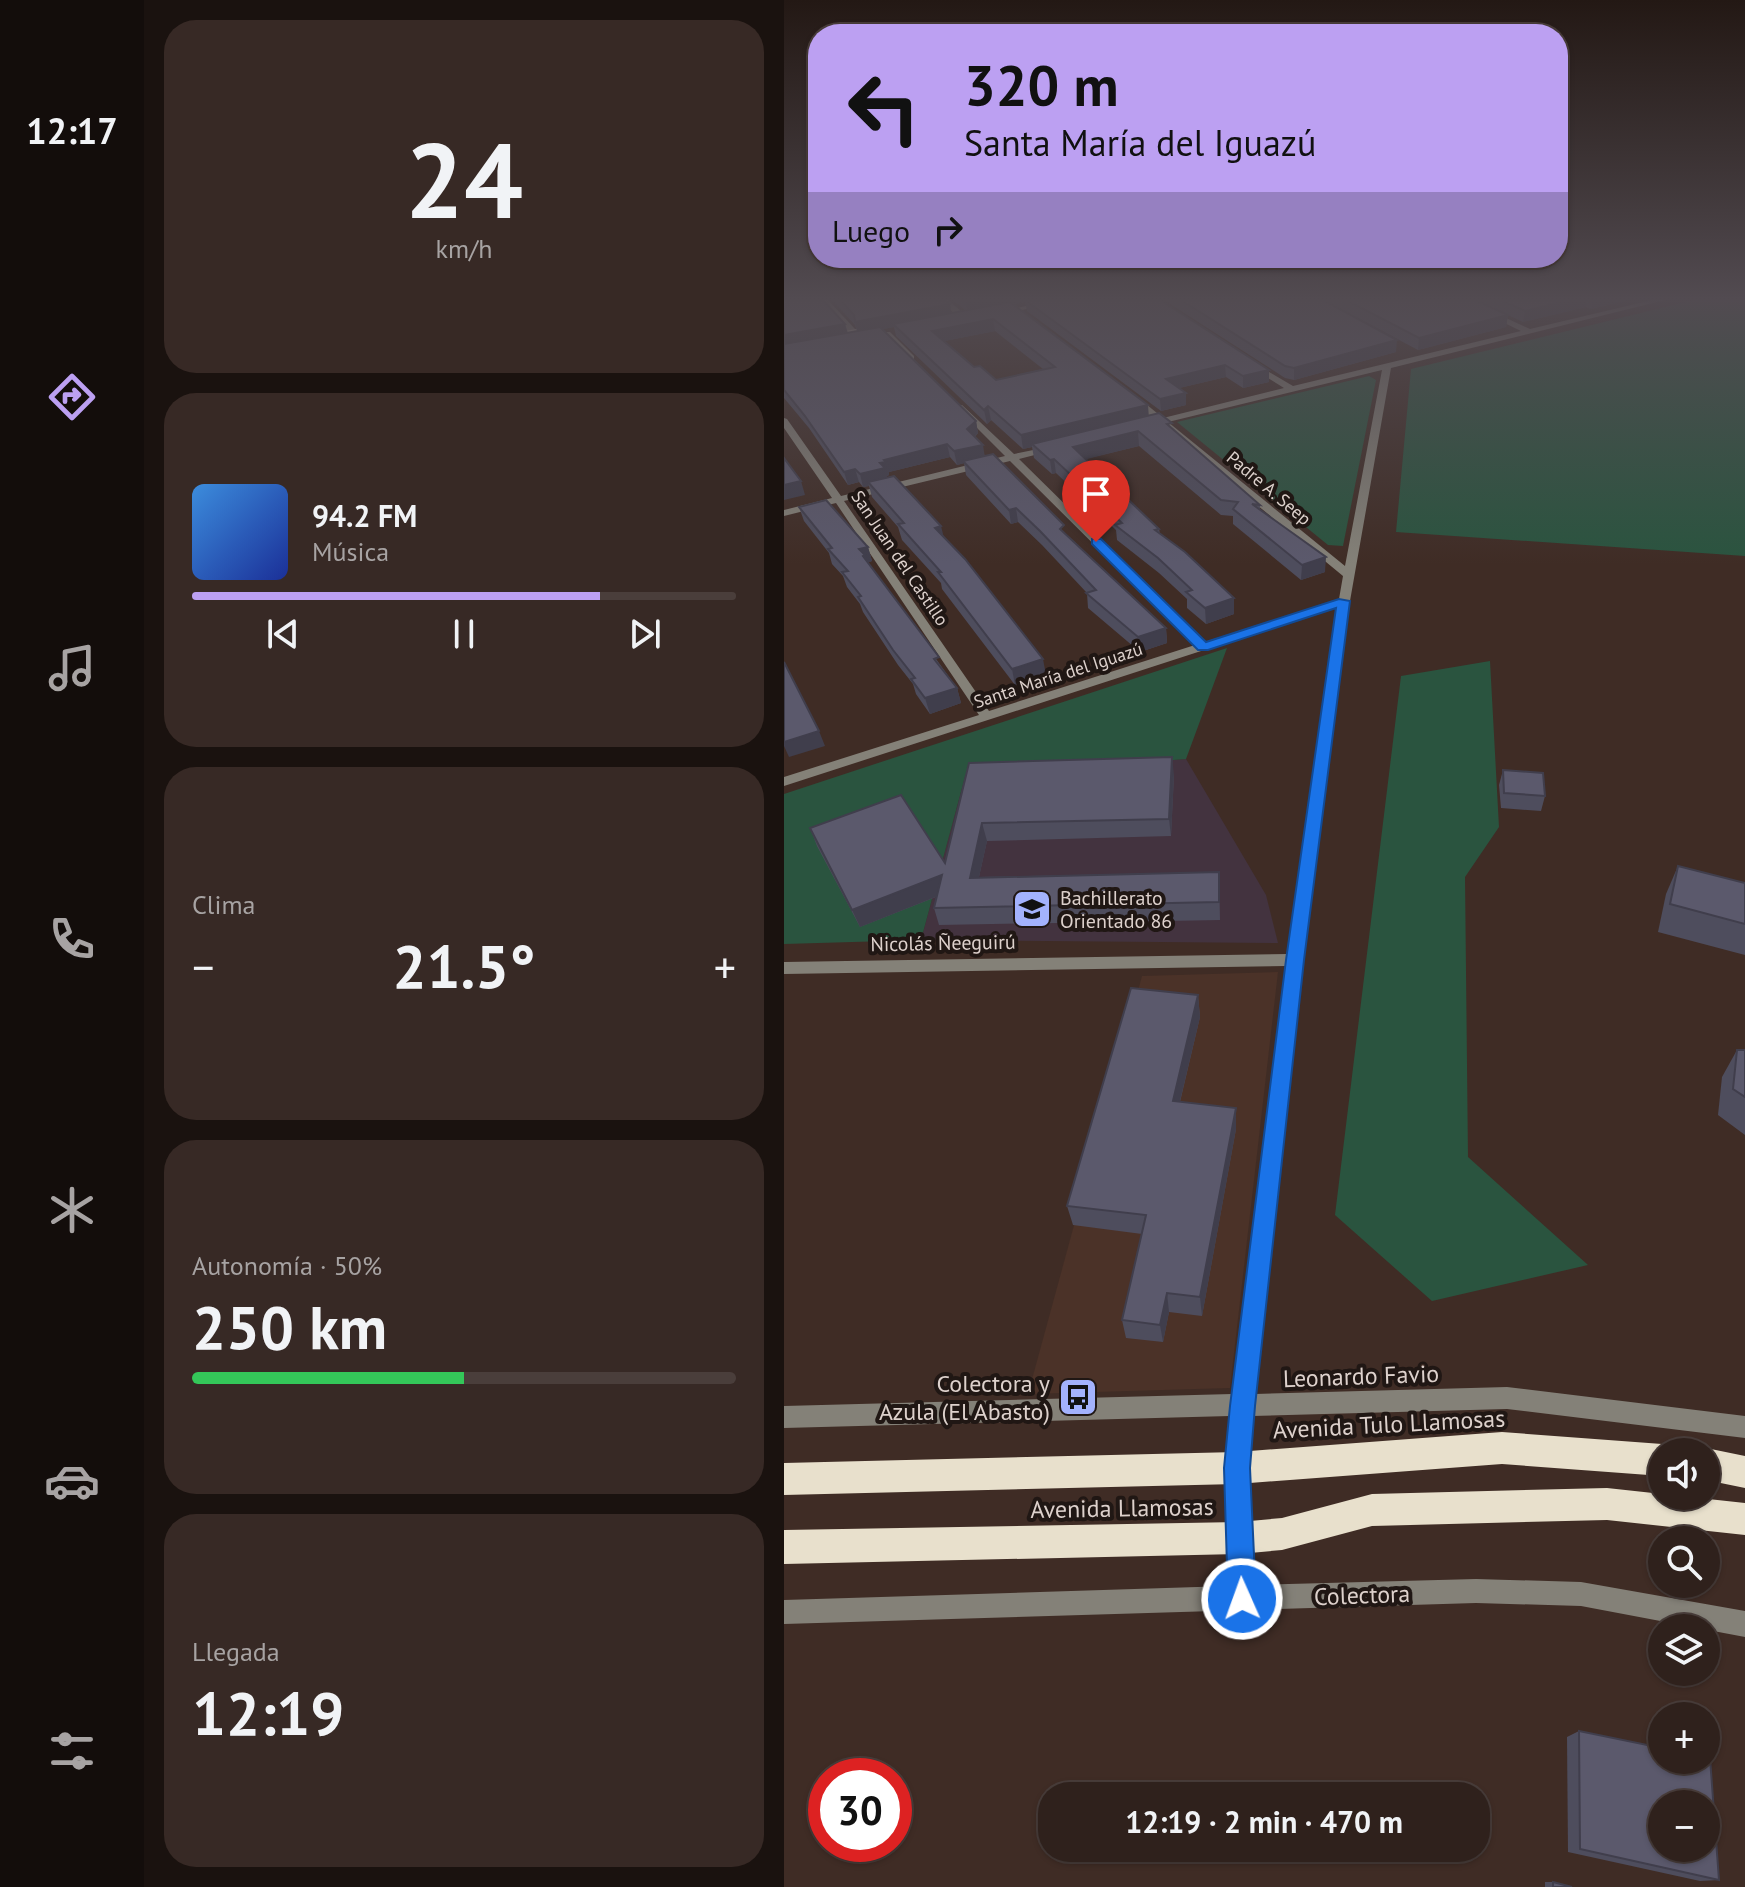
<!DOCTYPE html>
<html lang="es">
<head>
<meta charset="utf-8">
<style>
	body { margin:0; font-family:"PT Sans",sans-serif; background:#372925; color:#f1f3f6; height:100vh; display:flex; flex-direction:column; font-size:30px; white-space:nowrap }
	* { box-sizing:border-box; margin:0 }
	p { font-size:26px; color:#a7a3a3 }
	.icon { flex:none; width:44px; height:44px; fill:none; stroke:currentColor; stroke-width:2; stroke-linecap:round; stroke-linejoin:round }
	.map { position:relative; flex:1; overflow:hidden }
	.details { display:flex; flex-direction:column; gap:20px; padding:20px; background:#1a120f; width:640px }
	.details>* { flex:none }
	.hud { position:absolute; left:24px; top:24px; width:760px; height:244px; border-radius:32px; box-shadow:0 2px 6px #0004,0 0 0 2px #4a3e3b; background:#bca0f2; color:#111; overflow:hidden }
	.buttons { position:absolute; left:864px; top:1438px; display:grid; gap:16px }
	.buttons a { display:grid; place-items:center; width:72px; height:72px; border-radius:50%; background:#2f211c; box-shadow:0 2px 6px #0004,0 0 0 2px #4a3e3b; font-size:40px }
	.speed { position:absolute; left:24px; top:1758px; display:flex; gap:16px; font-size:40px; font-weight:700; text-align:center }
	.speed>* { display:grid; place-content:center; width:104px; height:104px; border-radius:50%; background:#2f211c; box-shadow:0 2px 6px #0004,0 0 0 2px #4a3e3b; line-height:1 }
	.speed .limit { border:12px solid #d22; background:#fff; color:#111 }
	.pin { position:absolute; display:grid; place-items:center; width:68px; height:68px; color:#fff; margin:-82px -34px; border-radius:50% 50% 50% 0; rotate:-45deg; box-shadow:0 0 8px #0007 }
	.pin .icon { rotate:45deg }
	.me { position:absolute; width:88px; margin:-44px; rotate:358deg; stroke-linejoin:round; filter:drop-shadow(0 0 6px #0008) }
	.turn { display:flex; align-items:center; gap:28px; height:168px; padding:0 24px; font-size:36px }
	.turn .icon { width:104px; height:104px; stroke-width:2.5 }
	.turn b { display:block; font-size:56px; line-height:68px }
	.then { display:flex; align-items:center; height:76px; padding:0 24px; background:#0003; gap:16px; font-size:30px }
	.big { font-size:60px; font-weight:700; line-height:1.1 }
	.details .tile { flex:1; display:flex; flex-direction:column; justify-content:center; gap:12px; min-width:0; padding:0 28px; border-radius:32px; background:#372925 }
	.details .dial { align-items:center; gap:0 }
	.dial b { font-size:104px; line-height:1 }
	.song { display:flex; align-items:center; gap:24px }
	.cover { width:96px; height:96px; border-radius:12px; background:linear-gradient(135deg,hsl(210 70% 55%),hsl(230 70% 35%)) }
	.played { height:8px; border-radius:4px; background:linear-gradient(90deg,#bca0f2 75%,#4a3e3b 75%) }
	.keys { display:flex; justify-content:space-around; direction:ltr }
	.heat { display:flex; justify-content:space-between; align-items:center; font-size:44px; direction:ltr }
	.charge { height:12px; border-radius:6px; background:linear-gradient(90deg,#34c759 50%,#4a3e3b 0) }
	.trip { position:absolute; left:254px; top:1782px; width:452px; height:80px; border-radius:32px; background:#2f211c; box-shadow:0 2px 6px #0004,0 0 0 2px #4a3e3b; font-weight:700; line-height:80px; text-align:center }
	main { display:flex; flex:1; min-height:0 }
	.menu { display:flex; flex-direction:column; width:144px; justify-content:space-around; align-items:center; background:#130d0b; color:#a7a3a3 }
	.menu .icon { width:56px; height:56px }
	.menu .active { color:#bca0f2 }
	.menu b { font-size:36px; color:#f1f3f6 }
	.map>svg:first-child { display:block }
	.built { fill:#4b3228 }
	.education { fill:#43333f }
	.green { fill:#2a543f }
	.lines { fill:none; stroke-linecap:round; stroke-linejoin:round }
	.minor { fill:#848178; fill-rule:evenodd }
	.secondary { fill:#b3ad9f; fill-rule:evenodd }
	.trunk { fill:#e8e0cc; fill-rule:evenodd }
	.wall { fill:#4e4d5d; fill-rule:evenodd }
	.shaded-wall { fill:#403e4c }
	.building { fill:#5b596c; stroke:#403e4c; stroke-width:2; fill-rule:evenodd }
	.route { fill:#1a73e8; stroke:#114b97; stroke-width:2 }
	.labels { text-anchor:middle; dominant-baseline:central; stroke-width:8; stroke-linejoin:round; paint-order:stroke }
	.far-street-label { font-size:18px; fill:#ddd1cc; stroke:#201714 }
	.poi-label { font-size:20px; fill:#ddd1cc; stroke:#201714; text-anchor:start }
	.street-label { font-size:20px; fill:#ddd1cc; stroke:#201714 }
	.near-street-label { font-size:24px; fill:#ddd1cc; stroke:#201714 }
	.near-poi-label { font-size:24px; fill:#ddd1cc; stroke:#201714; text-anchor:end }
</style>
</head>
<body>
<main>
<nav class="menu">
<b>12:17</b>
<svg class="icon active" aria-label="directions" viewBox="0 0 24 24"><path d="M12 3l9 9-9 9-9-9zM9 14v-3h6M13 9l2 2-2 2"/></svg>
<svg class="icon" aria-label="music" viewBox="0 0 24 24"><path d="M9 18V5l10-2v13"/><circle cx="6" cy="18" r="3"/><circle cx="16" cy="16" r="3"/></svg>
<svg class="icon" aria-label="phone" viewBox="0 0 24 24"><path d="M5 4h4l2 5-3 2q2 4 5 5l2-3 5 2v4C11 20 4 13 5 4z"/></svg>
<svg class="icon" aria-label="climate" viewBox="0 0 24 24"><path d="M12 3v18M4 7l16 10M4 17L20 7"/></svg>
<svg class="icon" aria-label="car" viewBox="0 0 24 24"><path d="M5 17H2v-5l4-1 3-4h7l3 4 3 1v5h-3M9 17h6M6 11h13"/><circle cx="7" cy="17" r="2"/><circle cx="17" cy="17" r="2"/></svg>
<svg class="icon" aria-label="filters" viewBox="0 0 24 24"><path d="M4 7h16M4 17h16"/><circle cx="9" cy="7" r="2"/><circle cx="15" cy="17" r="2"/></svg>
</nav>
<section class="details">
<div class="tile dial"><b>24</b><p>km/h</p></div>
<div class="tile">
<div class="song"><i class="cover"></i><div><b>94.2 FM</b><p>Música</p></div></div>
<div class="played"></div>
<div class="keys"><svg class="icon" aria-label="previous" viewBox="0 0 24 24"><path d="M18 5L8 12l10 7zM5 5v14"/></svg><svg class="icon" aria-label="pause" viewBox="0 0 24 24"><path d="M8 5v14M16 5v14"/></svg><svg class="icon" aria-label="next" viewBox="0 0 24 24"><path d="M6 5l10 7-10 7zM19 5v14"/></svg></div>
</div>
<div class="tile"><p>Clima</p>
<div class="heat"><a>−</a><b class="big">21.5°</b><a>+</a></div>
</div>
<div class="tile"><p>Autonomía · 50%</p><b class="big">250 km</b><div class="charge"></div></div>
<div class="tile"><p>Llegada</p><b class="big">12:19</b></div>
</section>
<div class="map">
<svg width="961" height="1887" viewBox="0 0 961 1887">
	<rect width="100%" height="100%" fill="#3f2c25"/>
	<!-- built -->
	<polygon class="built" points="494,972 446,1388 244,1394 358,976"/>
	<!-- education -->
	<polygon class="education" points="402,759 482,895 494,943 137,940 181,776"/>
	<!-- green -->
	<g class="green">
		<polygon points="910,300 961,300 961,556 612,532 627,369"/>
		<polygon points="585,376 592,380 559,546 544,545 393,422"/>
		<polygon points="443,648 402,759 181,777 137,940 0,944 0,794"/>
		<polygon points="706,661 715,827 681,877 684,1157 804,1265 648,1301 551,1215 617,676"/>
	</g>
	<g class="lines">
		<!-- minor -->
		<g class="minor">
			<polygon points="36,300 44,300 71,329 71,333 65,333"/>
			<polygon points="156,300 164,300 184,317 184,321 178,321"/>
			<path d="M673,300H683L746,329L868,300H881L607,368L566,601L519,960L471,1394L723,1387L961,1416V1438L723,1409L468,1416L465,1468L470,1585L692,1579L797,1582L961,1611V1637L797,1606L692,1603L0,1624V1600L445,1586L441,1468L446,1416L0,1428V1406L448,1394L502,966L0,974V962L504,954L553,607L0,786V777L195,715L52,503L0,516V510L48,498L0,428V418L3,419L57,496L221,456L175,410V406L178,405L230,454L274,445V449L235,459L421,642L555,599L559,576L375,424L360,426V422L370,420L345,399V395H351L379,418L500,388L465,366L468,362L509,386L737,331ZM598,370L561,566L384,422ZM226,461L411,645L205,711L60,501Z"/>
			<polygon points="100,332 106,332 130,356 130,360 124,360 100,336"/>
		</g>
		<!-- secondary -->
		<g class="secondary">
			<polygon points="269,300 284,300 214,315 210,313"/>
			<polygon points="94,325 97,329 0,346 0,342"/>
		</g>
		<!-- trunk -->
		<g class="trunk">
			<polygon points="718,1432 878,1444 890,1452 878,1452 878,1476 718,1464 453,1484 0,1495 0,1463 453,1452"/>
			<polygon points="922,1448 961,1456 961,1488 922,1480 922,1452 913,1452"/>
			<polygon points="823,1488 961,1503 961,1535 823,1520 588,1526 498,1550 455,1554 0,1564 0,1530 455,1522 498,1518 588,1494"/>
		</g>
	</g>
	<!-- wall -->
	<g class="wall">
		<path d="M0,300L61,324L64,333L73,331L71,325L48,300H161L168,313L181,310L169,300H376L485,382L459,388L442,377L395,388L402,393V405L377,411L243,311L241,302L230,304L365,416L388,429L476,505V510L541,572L517,580L449,524V516L437,515L355,446L301,459L375,529L376,534L450,598V614L422,624L403,608V599L375,573L333,540L332,530L272,473L268,474L250,458L248,447L239,449L207,420L203,424L112,336L110,327L98,329L192,421L194,433L191,437L201,456L281,533L382,628L383,643L356,652L304,608L303,593L258,545L234,522L227,524L182,475L180,463L173,465L166,457L105,472V475L103,476V477L160,537L262,675L231,685L158,589L157,583L118,540L114,527L88,497L85,486L79,487L75,482L64,485L25,428L0,398ZM211,331L259,369L212,380L190,367L160,341Z"/>
		<polygon points="380,300 539,300 612,352 510,380 501,378"/>
		<polygon points="540,300 844,300 807,309 802,307 739,322 724,315 722,327 634,350"/>
		<polygon points="15,507 84,547 88,561 83,563 173,688 177,703 146,714 132,694 129,684 114,665 79,612 76,604 63,587 59,576 48,564 45,553 20,521"/>
		<polygon points="185,763 390,775 387,836 203,841 195,877 435,872 436,920 155,925 150,908 152,897 76,927 33,846 26,828 161,863"/>
		<polygon points="719,770 761,796 757,811 717,808 715,785"/>
		<polygon points="894,866 961,883 961,955 874,932 882,894"/>
		<polygon points="414,995 416,1017 396,1102 452,1129 418,1316 385,1312 379,1342 342,1338 338,1320 358,1234 289,1225 283,1206"/>
		<polygon points="953,1050 961,1050 961,1135 934,1115 938,1077"/>
		<polygon points="795,1731 935,1880 916,1881 784,1852 783,1737"/>
		<polygon points="761,1882 769,1882 788,1887 761,1887"/>
	</g>
	<!-- shaded-wall -->
	<g class="shaded-wall">
		<polygon points="190,300 241,300 241,302 184,313 182,302"/>
		<polygon points="786,300 803,300 802,307 739,322 741,311"/>
		<polygon points="809,300 844,300 807,309"/>
		<polygon points="166,304 168,316 109,324 110,327 74,334 71,322"/>
		<polygon points="724,315 722,327 634,350 635,338"/>
		<polygon points="209,319 211,331 151,343 148,331"/>
		<polygon points="61,324 64,336 0,348 0,335"/>
		<polygon points="613,340 612,352 510,380 510,368"/>
		<polygon points="441,365 442,377 383,391 382,379"/>
		<polygon points="485,370 485,382 459,388 459,376"/>
		<polygon points="402,393 402,405 377,411 376,399"/>
		<polygon points="364,405 365,419 248,444 248,447 239,449 237,435"/>
		<polygon points="204,406 207,420 203,424 200,410"/>
		<polygon points="192,421 194,433 186,442 183,429"/>
		<polygon points="354,431 355,446 291,462 289,447"/>
		<polygon points="163,444 166,457 105,472 105,475 103,476 104,481 84,482 85,486 79,487 76,474 96,463 100,460"/>
		<polygon points="199,445 201,458 173,465 170,451"/>
		<polygon points="270,459 272,473 268,474 266,460"/>
		<polygon points="71,469 75,482 64,485 60,472"/>
		<polygon points="17,481 21,495 0,500 0,485"/>
		<polygon points="232,508 234,522 227,524 225,510"/>
		<polygon points="157,526 161,542 151,528"/>
		<polygon points="84,547 88,561 83,563 85,570 75,549"/>
		<polygon points="542,557 541,572 517,580 518,565"/>
		<polygon points="450,598 450,614 422,624 421,608"/>
		<polygon points="382,628 383,643 356,652 354,637"/>
		<polygon points="259,659 262,675 231,685 228,669"/>
		<polygon points="173,688 177,703 146,714 141,698"/>
		<polygon points="35,731 41,746 5,757 0,746 0,742"/>
		<polygon points="388,757 390,775 387,836 385,819"/>
		<polygon points="198,823 203,841 191,895 186,878"/>
		<polygon points="158,875 164,892 76,927 68,910"/>
		<polygon points="414,995 416,1017 391,1122 389,1101"/>
		<polygon points="452,1108 452,1129 418,1316 416,1297"/>
		<polygon points="383,1293 385,1312 379,1342 376,1325"/>
	</g>
	<!-- building -->
	<g class="building">
		<polygon points="0,300 39,300 61,324 0,335"/>
		<polygon points="56,300 161,300 166,304 71,322 70,315"/>
		<polygon points="241,300 376,300 485,370 459,376 441,365 382,379 402,393 376,399"/>
		<polygon points="397,300 539,300 613,340 510,368 501,366"/>
		<polygon points="562,300 691,300 724,315 635,338"/>
		<polygon points="717,300 786,300 741,311"/>
		<path d="M226,302L364,405L237,435L204,406L200,410L109,324ZM209,319L271,367L212,380L196,366L190,367L148,331Z"/>
		<polygon points="96,327 192,421 183,429 199,445 170,451 163,444 100,460 102,462 96,463 101,468 76,474 71,469 60,472 21,416 0,390 0,344"/>
		<polygon points="375,413 388,423 383,424 476,505 468,504 542,557 518,565 449,509 454,502 437,500 354,431 289,447 375,529 371,530 401,552 450,598 421,608 402,592 408,590 374,558 331,525 338,523 270,459 266,460 248,444"/>
		<polygon points="209,454 280,525 276,529 382,628 354,637 302,593 312,590 256,531 232,508 225,510 179,461"/>
		<polygon points="0,458 17,481 0,485"/>
		<polygon points="110,476 157,526 151,528 181,559 259,659 228,669 154,572 157,572 114,524 120,523 84,482"/>
		<polygon points="42,500 82,545 84,547 75,549 81,555 79,556 155,657 150,659 173,688 141,698 127,679 131,678 109,650 74,597 77,596 58,572 64,571 44,549 48,548 15,507"/>
		<polygon points="0,662 35,731 0,742"/>
		<polygon points="388,757 385,819 198,823 186,878 435,872 435,902 150,908 158,875 68,910 26,828 117,795 161,863 185,763"/>
		<polygon points="719,770 759,773 761,796 720,793"/>
		<polygon points="894,866 961,883 961,924 886,904"/>
		<polygon points="347,988 414,995 389,1101 452,1108 416,1297 383,1293 376,1325 338,1320 362,1215 283,1206"/>
		<polygon points="953,1050 961,1050 961,1097 949,1089"/>
		<path d="M795,1731L878,1748V1760H922V1757L926,1758L935,1880L796,1849ZM878,1804H922V1848H878Z"/>
		<polygon points="769,1882 788,1887 769,1887"/>
	</g>
	<!-- sky -->
	<linearGradient id="sky" x2="0" y2="1"><stop stop-color="#231814"/><stop offset="0.53" stop-color="#524b51"/><stop offset="1" stop-color="#524b51" stop-opacity="0"/></linearGradient>
	<rect width="961" height="564" fill="url(#sky)"/>
	<!-- route -->
	<polygon class="route" points="308,539 317,539 422,642 555,599 566,601 520,960 471,1406 466,1468 472,1599 468,1609 458,1613 448,1609 444,1599 440,1468 446,1406 502,960 552,608 424,650 414,650 308,544"/>
	<!-- icons -->
	<defs>
		<symbol id="school-square" viewBox="-11 -11 22 22"><rect x="-9" y="-9" width="18" height="18" rx="4" fill="#a3b2fd" stroke="#201714"/><path d="M0-5L7-2L0 1L-7-2ZM-4 1L0 2.5L4 1V4Q0 6-4 4Z" fill="#111"/></symbol>
		<symbol id="bus-square" viewBox="-11 -11 22 22"><rect x="-9" y="-9" width="18" height="18" rx="4" fill="#a3b2fd" stroke="#201714"/><path d="M-5-6H5V4H4V6H2V4H-2V6H-4V4H-5ZM-3.5-4V0h7V-4ZM-3.5 1.2v1.5H-2V1.2ZM2 1.2v1.5H3.5V1.2Z" fill="#111"/></symbol>
	</defs>
	<g fill-rule="evenodd">
		<use href="#school-square" x="226" y="887" width="44" height="44"/>
		<use href="#bus-square" x="272" y="1375" width="44" height="44"/>
	</g>
	<g class="labels">
		<!-- far-street labels -->
		<g class="far-street-label">
			<text transform="translate(485 488) rotate(40)">Padre A. Seep</text>
			<text transform="translate(116 558) rotate(56)">San Juan del Castillo</text>
			<text transform="translate(274 675) rotate(-18)">Santa María del Iguazú</text>
		</g>
		<!-- poi labels -->
		<g class="poi-label">
			<text x="276" y="898">Bachillerato<tspan x="276" dy="23">Orientado 86</tspan></text>
		</g>
		<!-- street labels -->
		<g class="street-label">
			<text transform="translate(159 943) rotate(-1)">Nicolás Ñeeguirú</text>
		</g>
		<!-- near-street labels -->
		<g class="near-street-label">
			<text transform="translate(577 1376) rotate(-2)">Leonardo Favio</text>
			<text transform="translate(605 1424) rotate(-3)">Avenida Tulo Llamosas</text>
			<text transform="translate(338 1508) rotate(-1)">Avenida Llamosas</text>
			<text transform="translate(578 1595) rotate(-2)">Colectora</text>
		</g>
		<!-- near-poi labels -->
		<g class="near-poi-label">
			<text x="266" y="1383">Colectora y<tspan x="266" dy="28">Azula (El Abasto)</tspan></text>
		</g>
	</g>
</svg>
<div class="buttons">
<a><svg class="icon" aria-label="sound" viewBox="0 0 24 24"><path d="M4 9h4l5-4v14l-5-4H4zM17 9q2 3 0 6"/></svg></a>
<a><svg class="icon" aria-label="search" viewBox="0 0 24 24"><circle cx="10" cy="10" r="6"/><path d="M15 15l6 6"/></svg></a>
<a><svg class="icon" aria-label="layers" viewBox="0 0 24 24"><path d="M12 4l9 5-9 5-9-5zM3 14l9 5 9-5"/></svg></a>
<a>+</a>
<a>−</a>
</div>
<div class="speed"><div class="limit">30</div></div>
<div class="pin" style="left:312px;top:542px;background:#d93025"><svg class="icon" aria-label="arrive" viewBox="0 0 24 24"><path d="M6 21V4h12l-3 4 3 4H6"/></svg></div>
<svg class="me" style="left:458px;top:1599px" viewBox="-20 -20 40 40"><circle r="17" fill="#1a73e8" stroke="#fff" stroke-width="3"/><path d="M0-11L8 9 0 5-8 9z" fill="#fff"/></svg>
<div class="trip">12:19 · 2 min · 470 m</div>
<div class="hud">
<div class="turn"><svg class="icon" aria-label="left" viewBox="0 0 24 24"><path d="M17 20v-9H6M10 6l-5 5 5 5"/></svg><div><b>320 m</b>Santa María del Iguazú</div></div>
<div class="then">Luego<svg class="icon" aria-label="right" viewBox="0 0 24 24"><path d="M7 20v-9h11M14 6l5 5-5 5"/></svg></div>
</div>
</div>
</main>
</body>
</html>
